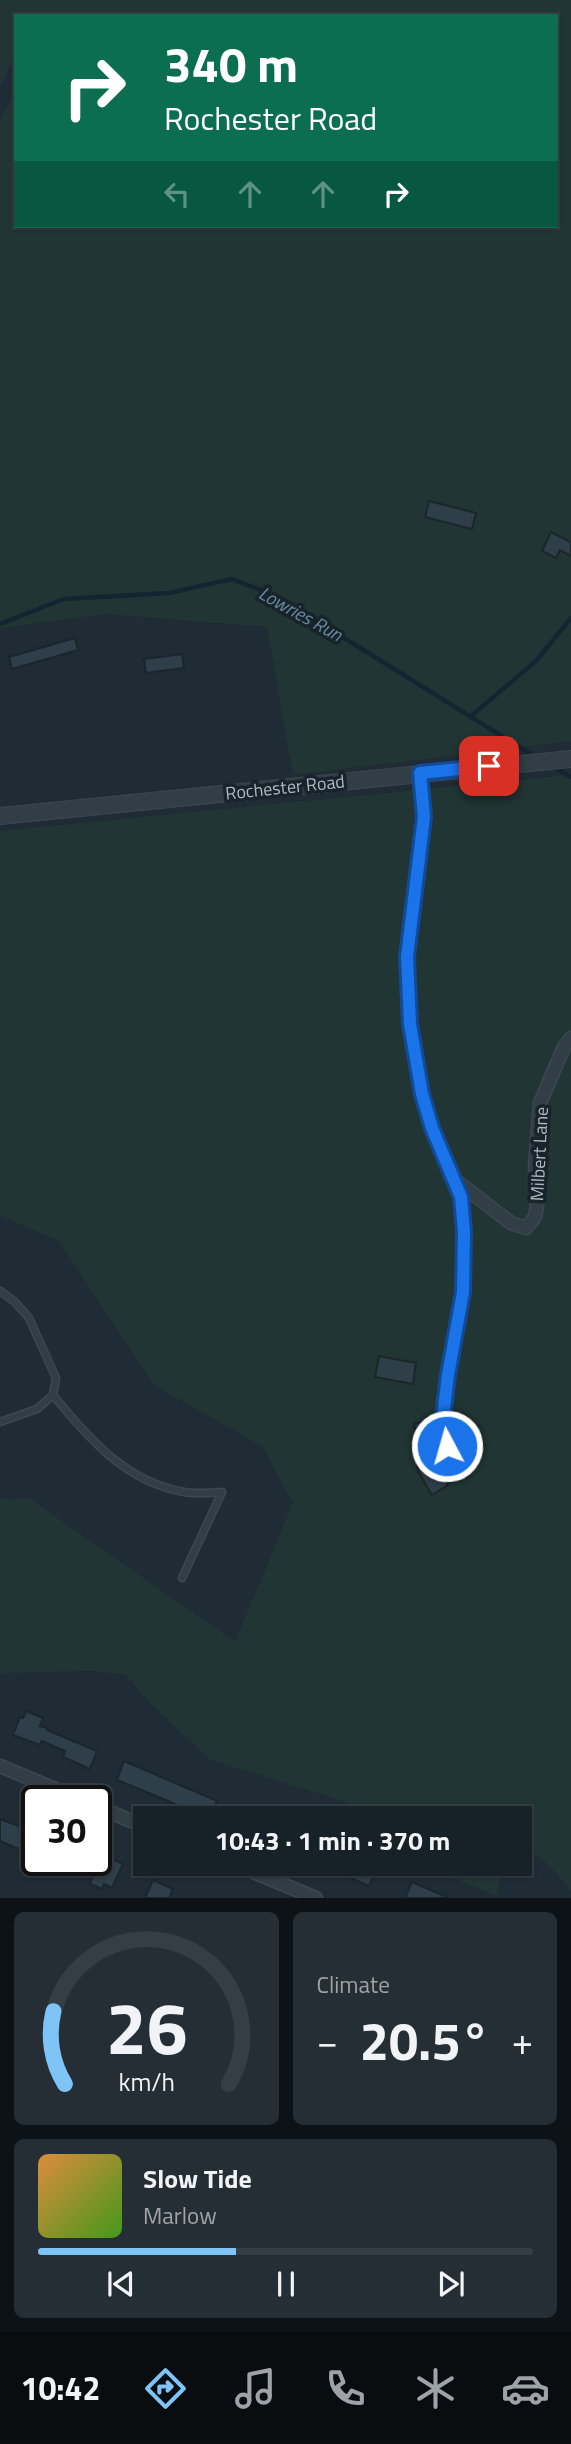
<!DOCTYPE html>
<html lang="en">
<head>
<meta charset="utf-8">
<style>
	body { margin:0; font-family:"Titillium Web",sans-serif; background:#242e34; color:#f1f3f6; height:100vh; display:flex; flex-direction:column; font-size:26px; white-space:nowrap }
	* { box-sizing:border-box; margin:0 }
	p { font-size:23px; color:#9ea3a8 }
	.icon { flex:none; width:38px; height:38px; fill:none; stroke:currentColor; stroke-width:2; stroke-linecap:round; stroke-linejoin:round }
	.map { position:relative; height:1898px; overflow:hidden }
	.side { display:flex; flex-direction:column; gap:14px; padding:14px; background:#0d1216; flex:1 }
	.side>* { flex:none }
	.banner { position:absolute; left:14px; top:14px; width:544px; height:214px; border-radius:0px; box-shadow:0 2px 5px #0004,0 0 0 2px #363e45; background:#0b6e4f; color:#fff; overflow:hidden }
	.speed { position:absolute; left:21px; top:1785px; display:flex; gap:14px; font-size:35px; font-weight:700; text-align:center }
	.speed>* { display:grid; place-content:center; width:91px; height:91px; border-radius:50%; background:#172128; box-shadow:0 2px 5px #0004,0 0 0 2px #363e45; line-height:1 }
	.speed .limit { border:4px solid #111; border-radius:10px; background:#fff; color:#111 }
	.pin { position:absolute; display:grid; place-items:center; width:60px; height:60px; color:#fff; margin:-30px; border-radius:14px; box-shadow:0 4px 10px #0006 }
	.me { position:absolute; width:77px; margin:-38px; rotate:354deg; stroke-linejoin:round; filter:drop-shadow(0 0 5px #0008) }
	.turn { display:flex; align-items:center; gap:24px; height:147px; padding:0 35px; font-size:32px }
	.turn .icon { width:91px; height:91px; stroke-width:2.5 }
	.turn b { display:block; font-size:49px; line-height:60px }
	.lanes { display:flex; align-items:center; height:66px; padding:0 35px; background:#0003; justify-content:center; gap:35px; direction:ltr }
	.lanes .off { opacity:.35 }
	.big { font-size:52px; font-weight:700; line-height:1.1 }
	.side .card { flex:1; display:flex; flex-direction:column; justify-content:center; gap:10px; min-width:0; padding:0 24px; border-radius:10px; background:#242e34 }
	.side .dial { align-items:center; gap:0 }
	.dial svg { height:182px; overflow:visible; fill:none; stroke:#363e45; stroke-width:7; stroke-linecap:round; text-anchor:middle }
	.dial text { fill:#f1f3f6; stroke:none }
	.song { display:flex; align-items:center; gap:21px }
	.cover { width:84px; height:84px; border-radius:10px; background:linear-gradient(135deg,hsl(30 70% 55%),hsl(100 70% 35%)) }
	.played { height:7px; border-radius:4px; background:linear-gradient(90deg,#7ec4f6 40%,#363e45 40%) }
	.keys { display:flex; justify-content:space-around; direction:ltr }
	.heat { display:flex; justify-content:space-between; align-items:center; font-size:38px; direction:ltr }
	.side .tiles { flex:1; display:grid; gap:14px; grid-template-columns:1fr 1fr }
	.card:last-child { grid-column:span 2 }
	.trip { position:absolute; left:133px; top:1806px; width:399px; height:70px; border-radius:0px; background:#172128; box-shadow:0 2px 5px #0004,0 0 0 2px #363e45; font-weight:700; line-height:70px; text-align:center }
	.menu { display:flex; height:112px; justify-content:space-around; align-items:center; background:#090d10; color:#9ea3a8 }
	.menu .icon { width:49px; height:49px }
	.menu .current { color:#7ec4f6 }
	.menu b { font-size:32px; color:#f1f3f6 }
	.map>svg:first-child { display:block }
	.green { fill:#213634 }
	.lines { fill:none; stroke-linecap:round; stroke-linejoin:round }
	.stream { stroke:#132531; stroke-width:4.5 }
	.building { fill:#2e3f49; stroke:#1a252c; stroke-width:2 }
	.service-casing { stroke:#3c474f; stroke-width:9 }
	.minor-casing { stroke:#3c474f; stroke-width:15 }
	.tertiary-casing { stroke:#3c474f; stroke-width:18 }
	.service { stroke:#323e45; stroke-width:6 }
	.minor { stroke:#323e45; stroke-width:12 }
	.tertiary { stroke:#323e45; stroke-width:16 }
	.route-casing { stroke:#114b97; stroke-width:18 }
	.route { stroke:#1a73e8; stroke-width:12 }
	.labels { text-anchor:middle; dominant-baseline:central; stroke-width:7; stroke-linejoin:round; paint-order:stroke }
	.street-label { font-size:18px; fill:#acb9c3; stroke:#18232a }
	.water-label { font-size:19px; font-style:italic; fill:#658ba2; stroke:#18232a }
</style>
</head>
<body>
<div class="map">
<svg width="571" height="1898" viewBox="0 0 571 1898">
	<rect width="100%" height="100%" fill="#1f2c35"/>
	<!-- green -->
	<g class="green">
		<polygon points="0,0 571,0 571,741 293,775 267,627 105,614 0,628 0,121 16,89 16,226 556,226 556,16 16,16 16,54 0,87"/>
		<path d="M571,775V1891C556,1873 544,1854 520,1850V1818H360L346,1802L209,1759L152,1705L125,1674L89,1671L0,1673V1498L30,1499L235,1642L293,1503L262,1446L155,1386L59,1241L0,1215V831Z"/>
		<polygon points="420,1864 505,1864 496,1896"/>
	</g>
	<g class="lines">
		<!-- stream -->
		<g class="stream">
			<polyline points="0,624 64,599 169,593 232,579 263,591 320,623 537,758"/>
			<polyline points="470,717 537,660 571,618"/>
			<polyline points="554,767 571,777"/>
		</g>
	</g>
	<!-- building -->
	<g class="building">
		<polygon points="429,501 476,513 472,529 425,517"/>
		<polygon points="551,532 571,542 571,556 560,550 556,558 542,551"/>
		<polygon points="75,638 78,650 12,669 9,657"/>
		<polygon points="182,654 184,668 146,673 144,659"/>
		<polygon points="379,1356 416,1363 413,1384 375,1377"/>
		<polygon points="430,1420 435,1437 418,1441 414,1424"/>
		<polygon points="426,1440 429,1453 448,1485 432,1495 419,1473 412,1444"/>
		<polygon points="26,1711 43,1718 40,1726 47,1728 47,1730 97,1751 90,1769 63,1757 65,1751 42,1741 40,1745 13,1735 20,1717 23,1718"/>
		<polygon points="124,1761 217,1801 209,1818 117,1780"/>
		<polygon points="0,1819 37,1833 37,1857 0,1841"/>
		<polygon points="105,1856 123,1864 112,1888 104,1884 102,1889 90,1884 92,1878 53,1860 103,1861"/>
		<polygon points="351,1864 361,1864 376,1870 369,1886 346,1876"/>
		<polygon points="153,1880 173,1889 169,1898 145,1898"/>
		<polygon points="412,1882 449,1898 405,1898"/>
	</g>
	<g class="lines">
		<defs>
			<g id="service">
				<polyline points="0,1291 15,1302 29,1318 56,1378 53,1395 37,1409 0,1422"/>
				<path d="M53,1395C89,1439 126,1482 184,1492C196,1494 209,1493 222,1492L182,1578"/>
			</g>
			<g id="minor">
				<polyline points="420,773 424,817 407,957 410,1024 422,1094 432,1128 461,1197 464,1247 463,1292 448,1375 443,1417 447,1446"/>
				<polyline points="455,1180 511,1223 526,1228 535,1217 538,1200 535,1168 540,1103 564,1047 571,1038"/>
				<polyline points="0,1766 84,1801"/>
				<polyline points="96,1806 145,1827"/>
				<polyline points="234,1864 316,1898"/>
			</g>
			<polyline id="tertiary" points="0,816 571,759"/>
		</defs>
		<!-- service casing -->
		<use href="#service" class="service-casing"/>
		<!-- minor casing -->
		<use href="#minor" class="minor-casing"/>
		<!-- tertiary casing -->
		<use href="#tertiary" class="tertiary-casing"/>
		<!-- service -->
		<use href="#service" class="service"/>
		<!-- minor -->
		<use href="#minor" class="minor"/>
		<!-- tertiary -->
		<use href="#tertiary" class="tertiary"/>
	</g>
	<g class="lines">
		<defs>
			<polyline id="route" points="447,1446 443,1417 448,1375 463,1292 464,1232 461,1197 432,1128 422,1094 410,1024 407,957 424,817 420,773 489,766"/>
		</defs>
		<!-- route casing -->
		<use href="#route" class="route-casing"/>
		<!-- route -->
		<use href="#route" class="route"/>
	</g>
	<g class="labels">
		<!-- street labels -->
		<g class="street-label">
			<text transform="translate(285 787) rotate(-6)">Rochester Road</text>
			<text transform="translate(539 1154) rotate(-87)">Milbert Lane</text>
		</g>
		<!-- water labels -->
		<g class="water-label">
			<text transform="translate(301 613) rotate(29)">Lowries Run</text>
		</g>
	</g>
</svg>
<div class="speed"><div class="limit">30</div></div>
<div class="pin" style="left:489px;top:766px;background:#d93025"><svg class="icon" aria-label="arrive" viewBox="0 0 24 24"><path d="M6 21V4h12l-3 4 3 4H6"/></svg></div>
<svg class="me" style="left:447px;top:1446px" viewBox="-20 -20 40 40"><circle r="17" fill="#1a73e8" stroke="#fff" stroke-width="3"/><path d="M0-11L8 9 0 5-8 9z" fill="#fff"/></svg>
<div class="trip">10:43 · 1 min · 370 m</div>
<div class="banner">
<div class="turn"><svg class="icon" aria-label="right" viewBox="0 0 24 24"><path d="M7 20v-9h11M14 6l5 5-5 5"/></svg><div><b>340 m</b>Rochester Road</div></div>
<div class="lanes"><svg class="icon off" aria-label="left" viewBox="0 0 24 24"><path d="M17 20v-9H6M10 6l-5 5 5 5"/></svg><svg class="icon off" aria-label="ahead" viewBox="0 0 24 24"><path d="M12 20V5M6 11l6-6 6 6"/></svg><svg class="icon off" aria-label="ahead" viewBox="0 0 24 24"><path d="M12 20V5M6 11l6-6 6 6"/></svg><svg class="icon" aria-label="right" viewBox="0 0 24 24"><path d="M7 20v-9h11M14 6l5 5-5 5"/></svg></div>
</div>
</div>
<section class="side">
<div class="tiles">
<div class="card dial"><svg viewBox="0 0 100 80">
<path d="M14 69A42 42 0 1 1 86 69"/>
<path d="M14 69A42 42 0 0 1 9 37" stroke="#7ec4f6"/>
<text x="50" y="56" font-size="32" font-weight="700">26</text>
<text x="50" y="72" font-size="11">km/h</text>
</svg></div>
<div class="card"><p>Climate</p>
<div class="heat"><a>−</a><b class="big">20.5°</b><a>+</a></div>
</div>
<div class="card">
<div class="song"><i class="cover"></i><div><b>Slow Tide</b><p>Marlow</p></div></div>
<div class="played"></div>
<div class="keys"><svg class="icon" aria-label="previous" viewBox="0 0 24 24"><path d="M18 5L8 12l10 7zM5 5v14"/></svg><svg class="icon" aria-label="pause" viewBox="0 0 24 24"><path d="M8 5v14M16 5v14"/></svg><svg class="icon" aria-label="next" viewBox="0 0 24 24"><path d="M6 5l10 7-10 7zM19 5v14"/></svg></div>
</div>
</div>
</section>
<nav class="menu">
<b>10:42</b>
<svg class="icon current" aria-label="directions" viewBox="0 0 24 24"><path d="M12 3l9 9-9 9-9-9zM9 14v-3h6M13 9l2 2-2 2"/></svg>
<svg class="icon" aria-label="music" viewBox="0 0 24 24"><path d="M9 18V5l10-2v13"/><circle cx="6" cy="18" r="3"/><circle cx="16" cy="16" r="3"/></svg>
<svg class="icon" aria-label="phone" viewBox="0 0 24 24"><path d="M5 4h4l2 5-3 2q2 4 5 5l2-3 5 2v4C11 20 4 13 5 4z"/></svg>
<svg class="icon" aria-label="climate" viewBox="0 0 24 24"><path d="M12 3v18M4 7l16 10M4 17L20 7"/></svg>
<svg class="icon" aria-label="car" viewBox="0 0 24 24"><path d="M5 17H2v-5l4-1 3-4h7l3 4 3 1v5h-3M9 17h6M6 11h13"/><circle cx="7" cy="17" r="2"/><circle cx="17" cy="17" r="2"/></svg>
</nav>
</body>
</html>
